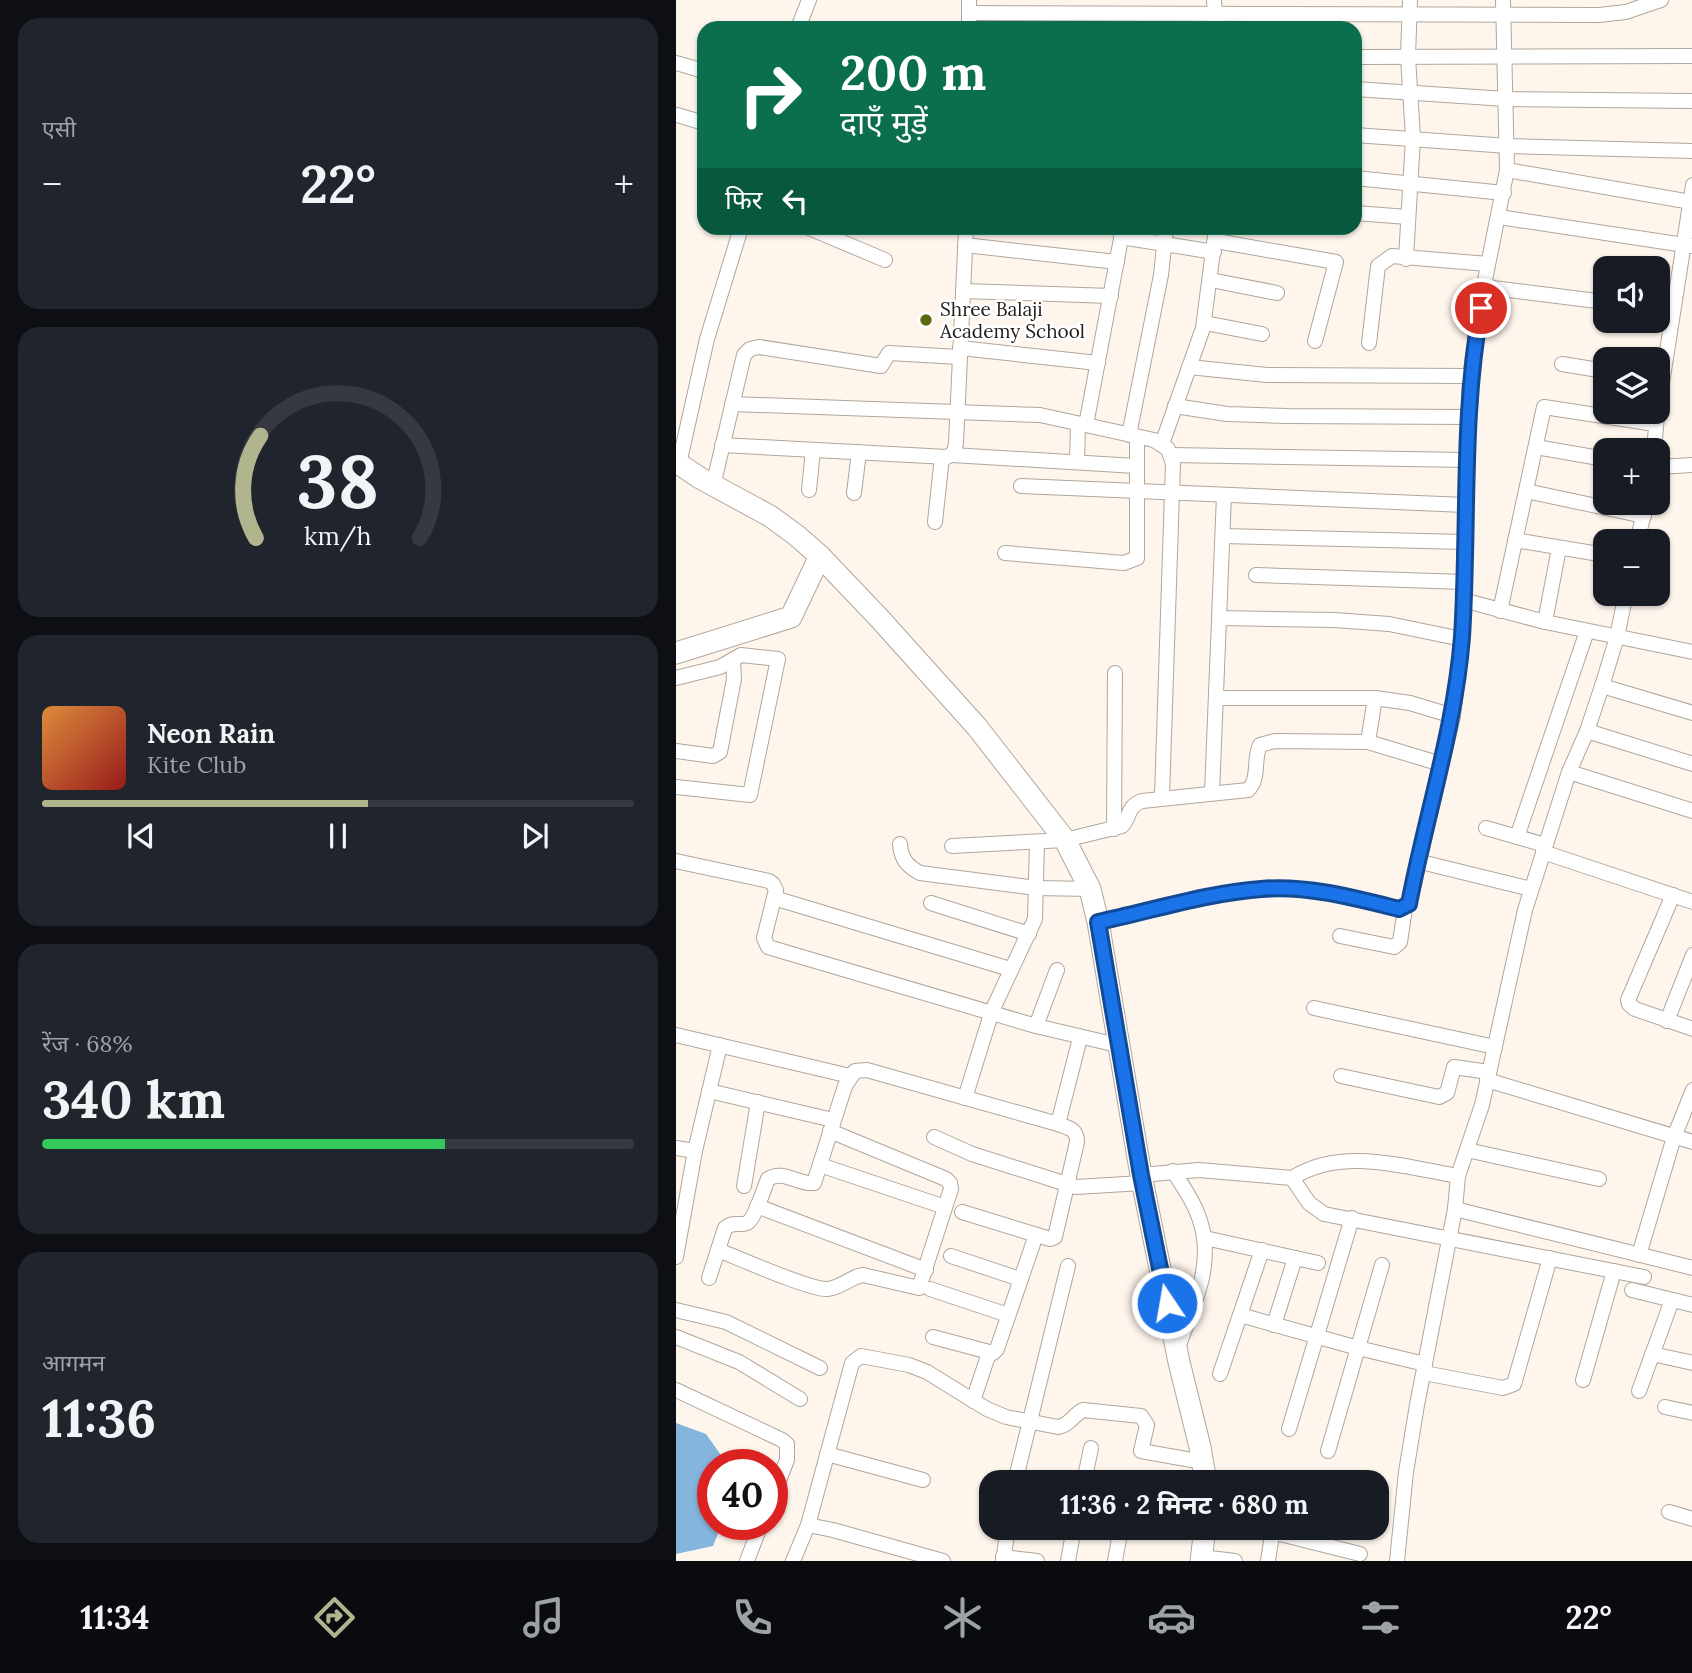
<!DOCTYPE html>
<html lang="hi">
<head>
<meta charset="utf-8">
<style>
	body { margin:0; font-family:Lora,"Noto Sans Devanagari",serif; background:#20242c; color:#f1f3f6; height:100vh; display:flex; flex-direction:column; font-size:26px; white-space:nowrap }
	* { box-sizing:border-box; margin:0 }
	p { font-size:23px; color:#9ea1a6 }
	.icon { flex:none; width:38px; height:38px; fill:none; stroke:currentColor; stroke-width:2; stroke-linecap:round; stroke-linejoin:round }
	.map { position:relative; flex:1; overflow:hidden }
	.details { display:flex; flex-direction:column; gap:18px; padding:18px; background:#0d0f14; width:676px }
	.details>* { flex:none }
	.top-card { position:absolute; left:21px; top:21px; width:665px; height:214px; border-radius:21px; box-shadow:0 2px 5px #0004; background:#0b6e4f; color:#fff; overflow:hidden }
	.tools { position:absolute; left:917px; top:256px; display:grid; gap:14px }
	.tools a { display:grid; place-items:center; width:77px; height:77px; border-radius:14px; background:#171b24; box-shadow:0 2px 5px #0004; font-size:35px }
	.speed { position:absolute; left:21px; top:1449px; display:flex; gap:14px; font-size:35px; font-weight:700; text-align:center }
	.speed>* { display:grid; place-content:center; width:91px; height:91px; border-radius:50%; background:#171b24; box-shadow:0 2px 5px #0004; line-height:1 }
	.speed .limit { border:10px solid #d22; background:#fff; color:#111 }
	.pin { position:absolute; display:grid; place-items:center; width:60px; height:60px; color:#fff; margin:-30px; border:4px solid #fff; border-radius:50%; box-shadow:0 2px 7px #0007 }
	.me { position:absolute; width:77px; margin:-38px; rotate:348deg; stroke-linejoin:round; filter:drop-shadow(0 0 5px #0008) }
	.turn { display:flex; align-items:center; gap:24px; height:147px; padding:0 28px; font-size:32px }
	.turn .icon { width:91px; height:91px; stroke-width:2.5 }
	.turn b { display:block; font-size:49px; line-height:60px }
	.then { display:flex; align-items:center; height:66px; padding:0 28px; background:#0003; gap:14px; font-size:26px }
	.big { font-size:52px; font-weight:700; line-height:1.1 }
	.details .widget { flex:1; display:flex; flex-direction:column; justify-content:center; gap:10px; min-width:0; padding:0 24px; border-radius:21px; background:#20242c }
	.details .dial { align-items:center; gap:0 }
	.dial svg { height:182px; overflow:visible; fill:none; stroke:#363941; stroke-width:7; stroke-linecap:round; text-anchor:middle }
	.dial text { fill:#f1f3f6; stroke:none }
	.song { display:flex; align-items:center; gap:21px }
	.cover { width:84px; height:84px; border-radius:10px; background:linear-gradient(135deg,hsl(30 70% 55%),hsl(0 70% 35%)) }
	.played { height:7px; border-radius:4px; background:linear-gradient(90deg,#b0b58d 55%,#363941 55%) }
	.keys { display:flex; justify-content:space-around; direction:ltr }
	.heat { display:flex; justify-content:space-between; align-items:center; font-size:38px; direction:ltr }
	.charge { height:10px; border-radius:5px; background:linear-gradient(90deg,#34c759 68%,#363941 0) }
	.trip { position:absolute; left:303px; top:1470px; width:410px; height:70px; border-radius:21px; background:#171b24; box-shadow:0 2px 5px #0004; font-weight:700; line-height:70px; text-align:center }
	.tab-bar { display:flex; height:112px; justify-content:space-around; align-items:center; background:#090b0e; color:#9ea1a6 }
	.tab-bar .icon { width:49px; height:49px }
	.tab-bar .current { color:#b0b58d }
	.tab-bar b { font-size:32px; color:#f1f3f6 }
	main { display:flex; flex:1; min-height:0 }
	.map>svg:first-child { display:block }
	.water { fill:#84b5dd }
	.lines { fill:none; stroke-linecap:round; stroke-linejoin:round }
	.street-casing { stroke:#b1a69b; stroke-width:16 }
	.secondary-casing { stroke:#b1a69b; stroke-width:23 }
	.street { stroke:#fff; stroke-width:14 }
	.secondary { stroke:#fff; stroke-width:21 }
	.route-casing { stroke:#114b97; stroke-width:18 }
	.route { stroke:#1a73e8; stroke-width:12 }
	.poi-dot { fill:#60690d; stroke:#fff; stroke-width:2.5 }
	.labels { text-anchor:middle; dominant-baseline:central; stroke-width:5; stroke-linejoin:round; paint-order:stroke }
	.poi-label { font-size:19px; fill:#211d19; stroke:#fff; text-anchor:start }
</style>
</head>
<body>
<main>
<section class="details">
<div class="widget"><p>एसी</p>
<div class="heat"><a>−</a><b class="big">22°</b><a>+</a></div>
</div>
<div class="widget dial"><svg viewBox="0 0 100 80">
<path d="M14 69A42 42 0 1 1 86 69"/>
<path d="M14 69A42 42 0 0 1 16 24" stroke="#b0b58d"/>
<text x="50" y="56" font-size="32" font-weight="700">38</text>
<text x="50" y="72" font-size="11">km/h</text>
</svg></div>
<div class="widget">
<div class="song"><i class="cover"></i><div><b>Neon Rain</b><p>Kite Club</p></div></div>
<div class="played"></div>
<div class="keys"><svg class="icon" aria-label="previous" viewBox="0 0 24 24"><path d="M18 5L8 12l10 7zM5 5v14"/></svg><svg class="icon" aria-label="pause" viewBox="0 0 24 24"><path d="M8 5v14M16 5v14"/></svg><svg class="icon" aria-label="next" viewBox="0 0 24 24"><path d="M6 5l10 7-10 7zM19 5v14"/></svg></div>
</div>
<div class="widget"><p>रेंज · 68%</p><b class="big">340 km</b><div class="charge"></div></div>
<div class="widget"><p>आगमन</p><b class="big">11:36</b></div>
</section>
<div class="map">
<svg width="1017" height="1561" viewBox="0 0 1017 1561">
	<rect width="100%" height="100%" fill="#fef5ec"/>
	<!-- water -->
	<polygon class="water" points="0,1423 30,1434 52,1465 37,1465 37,1524 46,1524 37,1546 0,1554"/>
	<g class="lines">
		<defs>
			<g id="street">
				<polyline points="293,0 293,28"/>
				<polyline points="538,0 540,28"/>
				<polyline points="293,13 923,15 950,12 985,0"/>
				<polyline points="122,28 133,0"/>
				<polyline points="679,57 1017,56"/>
				<polyline points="0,63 28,71"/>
				<polyline points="679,89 830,99 1017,101"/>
				<polyline points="1,115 28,123"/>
				<polyline points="679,135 832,146 1017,151"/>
				<polyline points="831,170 1015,202"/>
				<polyline points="679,178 828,193"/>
				<polyline points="679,213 732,217"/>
				<polyline points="823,217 1015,246"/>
				<polyline points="133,228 209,260"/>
				<polyline points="445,237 538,252"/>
				<polyline points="540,241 660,262 639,341"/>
				<polyline points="289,245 441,262"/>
				<polyline points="730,259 737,138 732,57 734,0"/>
				<polyline points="535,280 601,293"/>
				<polyline points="809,287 929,302"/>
				<polyline points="287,291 435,296"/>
				<polyline points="982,309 997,310"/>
				<polyline points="529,323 586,334"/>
				<polyline points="693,343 702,266 716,256 812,264"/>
				<polyline points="284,348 422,363"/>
				<polyline points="886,364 929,371"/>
				<polyline points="513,367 591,375 794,376"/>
				<polyline points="56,404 364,415 478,440 492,449 497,464 496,492 486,797"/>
				<polyline points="499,406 551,414 611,416 791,417"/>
				<polyline points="982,409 1017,185"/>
				<polyline points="410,425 447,228"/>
				<polyline points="453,435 485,275 490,228"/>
				<polyline points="486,444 527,328 540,228"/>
				<path d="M46,445L271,457C278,454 279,450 280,443L290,228"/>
				<polyline points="860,447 929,459"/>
				<polyline points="978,450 981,416"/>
				<polyline points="276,455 460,466"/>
				<polyline points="496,455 791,460"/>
				<polyline points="401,462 402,424"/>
				<polyline points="0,464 3,464 31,339 65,228"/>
				<polyline points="982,467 1017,465"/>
				<polyline points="37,486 68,355 74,349 83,347 205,366 213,353 283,357"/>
				<polyline points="345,486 789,505"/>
				<polyline points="133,490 137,450"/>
				<polyline points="850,491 968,516"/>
				<polyline points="178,493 183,452"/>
				<polyline points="259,522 266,457"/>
				<polyline points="547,536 789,542"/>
				<polyline points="839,540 929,555"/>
				<polyline points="961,541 971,502"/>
				<polyline points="329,553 448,563 461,558 461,437"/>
				<polyline points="580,575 788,582"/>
				<polyline points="787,600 869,622 1017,652"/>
				<polyline points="824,611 868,407 979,424"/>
				<polyline points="544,618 658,620 713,624 786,639"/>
				<polyline points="869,622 883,548"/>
				<polyline points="0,678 44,667 65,655 102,659 74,795 0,787"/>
				<polyline points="926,686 1017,713"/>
				<polyline points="540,698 699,698 734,703 777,716"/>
				<polyline points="911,731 1017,764"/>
				<polyline points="692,742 699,698"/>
				<polyline points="0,751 37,756 44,752 58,679 57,660"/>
				<polyline points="893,772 1017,811"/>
				<polyline points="536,793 548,495"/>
				<polyline points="810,828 869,845"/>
				<polyline points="438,829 439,673"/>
				<polyline points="841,837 911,631"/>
				<path d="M224,844C225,859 231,866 244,873L360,888L414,889"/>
				<path d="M276,846L389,840L446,826C455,816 451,806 466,801L572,790C584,779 577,759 584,745L599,741L692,742L765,764"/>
				<polyline points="867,852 1017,902"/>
				<polyline points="0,861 93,881 97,884 100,890 88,938 92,947 360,1026 441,1045"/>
				<polyline points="741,861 855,889"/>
				<polyline points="997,895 952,1000 953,1004 959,1009 1017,1029"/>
				<polyline points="98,898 334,969"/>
				<polyline points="255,903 353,934"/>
				<path d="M422,922C475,910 531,893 585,889C632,885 679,898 723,909L733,904L777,716L786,639L794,376L810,275L831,170L827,0"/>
				<polyline points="664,936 718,947 724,942 729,908"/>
				<polyline points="638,1008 819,1047"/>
				<polyline points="991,1021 1017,955"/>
				<polyline points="360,1026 381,970"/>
				<polyline points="0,1035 174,1076"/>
				<polyline points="665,1076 763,1097 771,1093 778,1067 813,1072"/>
				<polyline points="811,1080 1017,1142"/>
				<polyline points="33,1091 157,1120"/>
				<polyline points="289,1098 316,1011 359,919 361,842"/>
				<polyline points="258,1137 296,1154 400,1187 466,1183"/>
				<polyline points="0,1148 19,1151"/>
				<polyline points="791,1150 923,1179"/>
				<polyline points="144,1165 269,1207"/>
				<path d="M497,1171C508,1188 520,1205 525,1224C538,1267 516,1309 501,1350"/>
				<polyline points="465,1175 523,1170 616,1178"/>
				<path d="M782,1176C728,1167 666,1146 616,1178L633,1203L648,1214L968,1277"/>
				<polyline points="68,1186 82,1102"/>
				<polyline points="81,1206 250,1270"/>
				<polyline points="779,1209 1017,1268"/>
				<path d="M286,1212L374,1239L379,1237L401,1142C401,1129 393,1128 382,1124L404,1038"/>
				<polyline points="529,1238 642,1263"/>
				<path d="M42,1250C62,1258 135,1290 151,1289C165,1288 174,1277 187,1275L243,1288L275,1189L274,1183L270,1179L154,1131"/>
				<polyline points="963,1255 998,1137 1017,1090"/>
				<polyline points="275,1256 344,1279"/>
				<polyline points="0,1257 19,1151 44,1045"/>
				<path d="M33,1278L49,1228C57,1221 63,1226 71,1223C79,1219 88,1188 92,1179C107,1169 122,1185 138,1183L169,1086L179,1071L191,1070L382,1124"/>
				<polyline points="254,1289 332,1315"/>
				<polyline points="956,1290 1017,1305"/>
				<polyline points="0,1310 50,1322 144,1368"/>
				<polyline points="564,1315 682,1348 749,1364"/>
				<polyline points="598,1325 619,1258"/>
				<polyline points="0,1337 63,1362 124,1399"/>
				<polyline points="257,1337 317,1353 321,1349 360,1235"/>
				<polyline points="976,1354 1017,1363"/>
				<polyline points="748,1373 827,1388 838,1384 874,1258"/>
				<polyline points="544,1374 586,1250"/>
				<polyline points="907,1380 938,1271"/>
				<polyline points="0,1390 106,1440 111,1444 111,1460 96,1498"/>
				<polyline points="963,1391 996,1300"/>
				<polyline points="297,1401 313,1353"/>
				<polyline points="989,1407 1017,1413"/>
				<polyline points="613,1429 676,1218"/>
				<polyline points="652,1451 706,1265"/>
				<polyline points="151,1454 247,1480"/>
				<polyline points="339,1482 392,1266"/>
				<polyline points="408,1482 415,1448"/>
				<polyline points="993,1512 1017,1519"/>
				<polyline points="132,1525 157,1530 267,1561"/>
				<polyline points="596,1532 684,1554"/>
				<polyline points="327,1557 361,1561"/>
				<polyline points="525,1557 559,1561"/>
				<polyline points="71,1561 85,1524"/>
				<path d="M117,1561L132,1525L176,1363L185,1356L233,1365L251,1372L311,1409L330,1417L382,1427C394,1425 397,1415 407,1410L465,1416L471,1425L465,1451L527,1462"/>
				<polyline points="327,1561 332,1528"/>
				<polyline points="392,1561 398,1528"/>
				<polyline points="439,1561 445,1528"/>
				<polyline points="592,1561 597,1528"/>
				<polyline points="721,1561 730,1472 741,1405 779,1209 782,1176 806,1105 849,910 893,772 911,731 926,686 941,637 950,593"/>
			</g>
			<g id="secondary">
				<polyline points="0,462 24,478 94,516 120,535 144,556 204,619 301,727 389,840 414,889 422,922 465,1175 503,1362 524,1447 530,1482"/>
				<polyline points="0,653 115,617 144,556"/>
				<polyline points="525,1561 529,1528"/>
			</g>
		</defs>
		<!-- street casing -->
		<use href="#street" class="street-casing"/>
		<!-- secondary casing -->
		<use href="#secondary" class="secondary-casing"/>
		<!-- street -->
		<use href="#street" class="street"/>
		<!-- secondary -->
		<use href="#secondary" class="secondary"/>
	</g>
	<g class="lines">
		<defs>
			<path id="route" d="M491,1303L465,1175L422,922C475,911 531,893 585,889C631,885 679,898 723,909L733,904C750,815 779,728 786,637C793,527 785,417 805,308"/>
		</defs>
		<!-- route casing -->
		<use href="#route" class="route-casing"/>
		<!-- route -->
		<use href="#route" class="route"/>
	</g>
	<!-- markers -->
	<circle class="poi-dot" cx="250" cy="320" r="7"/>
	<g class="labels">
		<!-- poi labels -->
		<g class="poi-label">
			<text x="264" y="309">Shree Balaji<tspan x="264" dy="22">Academy School</tspan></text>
		</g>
	</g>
</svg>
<div class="tools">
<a><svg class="icon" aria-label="sound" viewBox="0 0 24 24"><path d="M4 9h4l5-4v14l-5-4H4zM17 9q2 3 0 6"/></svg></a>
<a><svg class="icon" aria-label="layers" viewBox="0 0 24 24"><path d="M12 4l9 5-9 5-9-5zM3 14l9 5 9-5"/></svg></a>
<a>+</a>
<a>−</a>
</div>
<div class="speed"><div class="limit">40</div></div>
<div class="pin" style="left:805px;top:308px;background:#d93025"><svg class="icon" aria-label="arrive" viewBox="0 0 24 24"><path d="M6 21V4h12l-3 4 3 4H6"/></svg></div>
<svg class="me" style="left:491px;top:1303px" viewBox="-20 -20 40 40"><circle r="17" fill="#1a73e8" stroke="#fff" stroke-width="3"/><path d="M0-11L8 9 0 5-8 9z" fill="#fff"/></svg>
<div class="trip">11:36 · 2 मिनट · 680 m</div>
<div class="top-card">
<div class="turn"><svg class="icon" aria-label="right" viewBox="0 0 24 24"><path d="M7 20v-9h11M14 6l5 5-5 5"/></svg><div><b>200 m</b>दाएँ मुड़ें</div></div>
<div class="then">फिर<svg class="icon" aria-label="left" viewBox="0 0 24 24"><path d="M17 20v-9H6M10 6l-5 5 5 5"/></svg></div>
</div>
</div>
</main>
<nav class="tab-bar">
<b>11:34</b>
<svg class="icon current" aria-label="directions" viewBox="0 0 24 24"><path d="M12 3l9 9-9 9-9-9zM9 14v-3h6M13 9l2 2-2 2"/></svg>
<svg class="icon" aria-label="music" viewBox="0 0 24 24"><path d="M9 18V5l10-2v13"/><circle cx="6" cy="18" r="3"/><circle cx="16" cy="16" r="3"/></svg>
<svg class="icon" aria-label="phone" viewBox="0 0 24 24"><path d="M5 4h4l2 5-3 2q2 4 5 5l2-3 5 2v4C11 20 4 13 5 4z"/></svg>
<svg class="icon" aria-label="climate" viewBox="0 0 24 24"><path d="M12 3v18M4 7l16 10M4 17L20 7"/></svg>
<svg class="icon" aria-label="car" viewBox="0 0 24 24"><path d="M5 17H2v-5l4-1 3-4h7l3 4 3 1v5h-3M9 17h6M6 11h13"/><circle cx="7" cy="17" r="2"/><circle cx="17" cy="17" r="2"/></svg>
<svg class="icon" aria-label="filters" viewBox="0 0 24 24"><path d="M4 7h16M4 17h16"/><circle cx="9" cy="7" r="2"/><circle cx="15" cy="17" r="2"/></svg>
<b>22°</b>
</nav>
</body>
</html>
